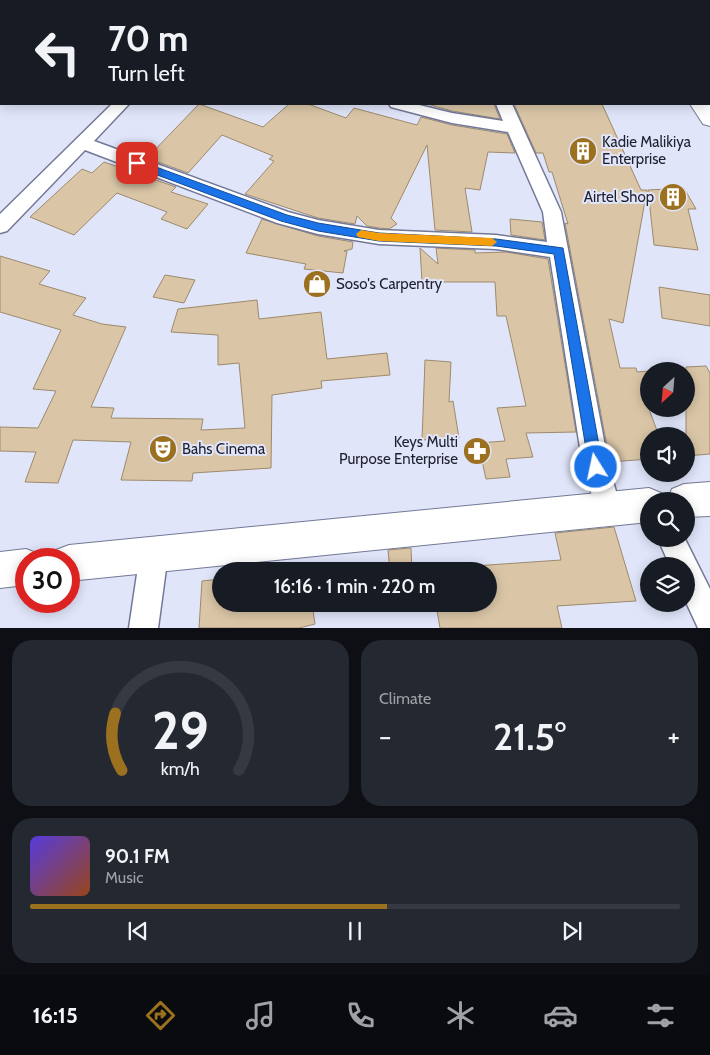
<!DOCTYPE html>
<html lang="en">
<head>
<meta charset="utf-8">
<style>
	body { margin:0; font-family:Cabin,sans-serif; background:#242831; color:#f1f3f6; height:100vh; display:flex; flex-direction:column; font-size:19px; white-space:nowrap }
	* { box-sizing:border-box; margin:0 }
	p { font-size:16px; color:#9ea1a6 }
	.icon { flex:none; width:28px; height:28px; fill:none; stroke:currentColor; stroke-width:2; stroke-linecap:round; stroke-linejoin:round }
	.map { position:relative; height:628px; overflow:hidden }
	.side { display:flex; flex-direction:column; gap:12px; padding:12px; background:#0d0f14; flex:1 }
	.side>* { flex:none }
	.hud { position:absolute; left:0px; top:0px; width:710px; height:105px; box-shadow:0 2px 12px #0003; background:#171b24; color:#f1f3f6; overflow:hidden }
	.needle { width:32px; rotate:206deg }
	.tools { position:absolute; left:640px; top:362px; display:grid; gap:10px }
	.tools a { display:grid; place-items:center; width:55px; height:55px; border-radius:50%; background:#171b24; box-shadow:0 2px 12px #0003; font-size:25px }
	.speed { position:absolute; left:15px; top:548px; display:flex; gap:10px; font-size:25px; font-weight:700; text-align:center }
	.speed>* { display:grid; place-content:center; width:65px; height:65px; border-radius:50%; background:#171b24; box-shadow:0 2px 12px #0003; line-height:1 }
	.speed .limit { border:8px solid #d22; background:#fff; color:#111 }
	.pin { position:absolute; display:grid; place-items:center; width:42px; height:42px; color:#fff; margin:-21px; border-radius:10px; box-shadow:0 2px 8px #0006 }
	.me { position:absolute; width:55px; margin:-28px; rotate:350deg; stroke-linejoin:round; filter:drop-shadow(0 0 4px #0008) }
	.turn { display:flex; align-items:center; gap:18px; height:105px; padding:0 25px; font-size:22px }
	.turn .icon { width:65px; height:65px; stroke-width:2.5 }
	.turn b { display:block; font-size:35px; line-height:42px }
	.big { font-size:38px; font-weight:600; line-height:1.1 }
	.side .card { flex:1; display:flex; flex-direction:column; justify-content:center; gap:8px; min-width:0; padding:0 18px; border-radius:20px; background:#242831 }
	.side .dial { align-items:center; gap:0 }
	.dial svg { height:130px; overflow:visible; fill:none; stroke:#363941; stroke-width:7; stroke-linecap:round; text-anchor:middle }
	.dial text { fill:#f1f3f6; stroke:none }
	.song { display:flex; align-items:center; gap:15px }
	.cover { width:60px; height:60px; border-radius:8px; background:linear-gradient(135deg,hsl(250 70% 55%),hsl(20 70% 35%)) }
	.played { height:5px; border-radius:2px; background:linear-gradient(90deg,#9b701e 55%,#363941 55%) }
	.keys { display:flex; justify-content:space-around; direction:ltr }
	.heat { display:flex; justify-content:space-between; align-items:center; font-size:28px; direction:ltr }
	.side .tiles { flex:1; display:grid; gap:12px; grid-template-columns:1fr 1fr }
	.card:last-child { grid-column:span 2 }
	.trip { position:absolute; left:212px; top:562px; width:285px; height:50px; border-radius:25px; background:#171b24; box-shadow:0 2px 12px #0003; font-weight:600; line-height:50px; text-align:center }
	.dock { display:flex; height:80px; justify-content:space-around; align-items:center; background:#090b0e; color:#9ea1a6 }
	.dock .icon { width:35px; height:35px }
	.dock .on { color:#9b701e }
	.dock b { font-size:22px; color:#f1f3f6 }
	.map>svg:first-child { display:block }
	.building { fill:#dac6a7; stroke:#9d8a6c }
	.lines { fill:none; stroke-linecap:round; stroke-linejoin:round }
	.street-casing { stroke:#737897; stroke-width:3 }
	.secondary-casing { stroke:#737897; stroke-width:2 }
	.highway-casing { stroke:#737897; stroke-width:2 }
	.street { fill:#fff; fill-rule:evenodd }
	.secondary { fill:#fff; fill-rule:evenodd }
	.highway { fill:#fff; fill-rule:evenodd }
	.route { fill:#1a73e8; stroke:#114b97 }
	.slow { fill:#f59e0b }
	.labels { text-anchor:middle; dominant-baseline:central; stroke-width:4; stroke-linejoin:round; paint-order:stroke }
	.poi-label { font-size:15px; fill:#1e202d; stroke:#e1e5fa; text-anchor:start }
</style>
</head>
<body>
<div class="map">
<svg width="710" height="628" viewBox="0 0 710 628">
	<rect width="100%" height="100%" fill="#e1e5fa"/>
	<!-- building -->
	<g class="building">
		<polygon points="199,104 263,127 289,104 308,104 346,118 354,108 417,125 421,117 452,125 507,134 515,153 488,152 480,190 465,188 472,232 435,230 427,145 391,218 397,224 389,229 379,228 367,226 357,216 355,224 318,218 245,194 274,161 269,159 273,156 222,135 188,173 147,158"/>
		<polygon points="427,104 494,104 500,119 452,111"/>
		<polygon points="514,104 602,104 641,190 647,190 623,323 609,319 620,368 636,368 637,372 649,371 649,409 659,436 649,436 649,459 610,462 565,223 568,224 552,172 549,172 543,153 536,153"/>
		<polygon points="104,162 176,187 171,192 208,204 187,229 161,219 167,212 117,193 74,235 30,217 82,169 92,173"/>
		<polygon points="684,188 696,209 688,209 698,250 654,245 648,190"/>
		<polygon points="262,219 318,236 353,242 352,249 344,251 347,251 343,273 304,269 306,264 246,253"/>
		<polygon points="510,219 542,222 545,240 511,235"/>
		<polygon points="420,248 438,264 436,248 475,250 475,253 506,252 548,259 576,432 526,433 533,457 506,459 510,477 486,479 478,443 505,441 497,408 526,406 506,316 497,316 495,282 422,282"/>
		<polygon points="0,256 50,271 39,284 86,298 73,315 102,324 126,327 91,407 114,408 111,418 203,419 201,430 245,428 239,363 218,365 218,335 171,332 178,309 257,300 259,319 321,312 327,359 387,353 390,375 321,381 322,388 272,395 271,468 193,473 192,481 121,480 131,442 73,440 58,483 25,482 36,452 0,451 0,427 38,428 56,391 33,389 61,330 0,312"/>
		<polygon points="165,275 195,280 184,303 153,297"/>
		<polygon points="659,287 710,295 710,326 662,318"/>
		<polygon points="425,360 451,362 449,402 453,401 459,438 422,440"/>
		<polygon points="706,366 710,373 710,454 686,456 686,367"/>
		<polygon points="614,527 636,601 557,606 562,628 440,628 436,604 489,604 489,571 432,571 474,566 561,560 555,533"/>
		<polygon points="411,548 412,571 390,571 388,550"/>
		<polygon points="221,579 221,604 312,604 315,624 299,628 199,628 202,581"/>
	</g>
	<g class="lines">
		<defs>
			<g id="street">
				<polygon points="452,0 466,0 467,1 453,1"/>
				<rect x="709" y="75" width="1" height="10"/>
				<polygon points="112,104 129,104 94,141 288,212 318,220 379,230 496,235 547,242 543,212 508,132 452,123 391,107 389,104 415,104 452,113 503,121 496,104 512,104 561,212 609,467 621,509 617,518 608,522 599,518 583,467 550,257 496,249 379,244 318,234 277,223 85,150 7,231 0,233 0,214"/>
				<polygon points="658,539 685,539 710,589 710,628 698,628 686,602 686,566 670,566"/>
				<polygon points="154,540 164,544 168,554 158,628 129,628 140,554 144,544"/>
			</g>
			<g id="secondary">
				<polygon points="710,482 710,516 686,517 686,501 667,501 672,489 684,484"/>
				<polygon points="649,488 661,493 664,501 649,501 649,522 69,581 69,559 53,559 56,550 69,545"/>
				<polygon points="26,549 39,554 40,559 26,559 26,585 0,588 0,552"/>
			</g>
			<g id="highway">
				<polygon points="613,0 631,0 632,1 614,1"/>
				<polygon points="709,102 710,103 710,126 703,124 690,104 709,104"/>
			</g>
		</defs>
		<!-- street casing -->
		<use href="#street" class="street-casing"/>
		<!-- secondary casing -->
		<use href="#secondary" class="secondary-casing"/>
		<!-- highway casing -->
		<use href="#highway" class="highway-casing"/>
		<!-- street -->
		<use href="#street" class="street"/>
		<!-- secondary -->
		<use href="#secondary" class="secondary"/>
		<!-- highway -->
		<use href="#highway" class="highway"/>
	</g>
	<!-- route -->
	<polygon class="route" points="137,160 287,215 318,223 379,233 496,239 563,248 603,467 601,472 596,474 591,472 589,467 554,254 496,246 379,241 318,231 281,221 133,166 133,161"/>
	<!-- slow -->
	<polygon class="slow" points="361,230 379,233 492,238 497,242 492,246 379,241 358,237 356,234"/>
	<!-- icons -->
	<defs>
		<symbol id="building-disc" viewBox="-11 -11 22 22"><circle r="9.5" fill="#9b701e" stroke="#e1e5fa"/><path d="M-4-6H4V6H1V3H-1V6H-4ZM-2.5-4.3h1.7v1.8h-1.7ZM.8-4.3h1.7v1.8H.8ZM-2.5-1h1.7V.8h-1.7ZM.8-1h1.7V.8H.8Z" fill="#fff"/></symbol>
		<symbol id="shop-disc" viewBox="-11 -11 22 22"><circle r="9.5" fill="#9b701e" stroke="#e1e5fa"/><path d="M-5-2.5h2.3a2.7 3.5 0 0 1 5.4 0H5L5.5 6h-11ZM-1.5-2.5h3a1.5 2.3 0 0 0-3 0Z" fill="#fff"/></symbol>
		<symbol id="theatre-disc" viewBox="-11 -11 22 22"><circle r="9.5" fill="#9b701e" stroke="#e1e5fa"/><path d="M-5-5.5Q0-4 5-5.5V0Q5 5 0 6Q-5 5-5 0ZM-3.3-2.5H-1v1.5H-3.3ZM1-2.5H3.3v1.5H1ZM-2.8 1Q0 5.5 2.8 1Z" fill="#fff"/></symbol>
		<symbol id="pharmacy-disc" viewBox="-11 -11 22 22"><circle r="9.5" fill="#9b701e" stroke="#e1e5fa"/><path d="M-2-6h4v4h4v4h-4v4h-4v-4h-4v-4h4Z" fill="#fff"/></symbol>
	</defs>
	<g fill-rule="evenodd">
		<use href="#building-disc" x="567" y="135" width="32" height="32"/>
		<use href="#building-disc" x="657" y="181" width="32" height="32"/>
		<use href="#shop-disc" x="301" y="268" width="32" height="32"/>
		<use href="#theatre-disc" x="147" y="433" width="32" height="32"/>
		<use href="#pharmacy-disc" x="461" y="435" width="32" height="32"/>
	</g>
	<g class="labels">
		<!-- poi labels -->
		<g class="poi-label">
			<text x="602" y="142">Kadie Malikiya<tspan x="602" dy="17">Enterprise</tspan></text>
			<text x="654" y="197" text-anchor="end">Airtel Shop</text>
			<text x="336" y="284">Soso's Carpentry</text>
			<text x="458" y="442" text-anchor="end">Keys Multi<tspan x="458" dy="17">Purpose Enterprise</tspan></text>
			<text x="182" y="449">Bahs Cinema</text>
		</g>
	</g>
</svg>
<div class="tools">
<a><svg class="needle" viewBox="-14 -14 28 28"><path d="M0-13l5 13h-10z" fill="#e53935"/><path d="M0 13l5-13h-10z" fill="#9ea1a6"/></svg></a>
<a><svg class="icon" aria-label="sound" viewBox="0 0 24 24"><path d="M4 9h4l5-4v14l-5-4H4zM17 9q2 3 0 6"/></svg></a>
<a><svg class="icon" aria-label="search" viewBox="0 0 24 24"><circle cx="10" cy="10" r="6"/><path d="M15 15l6 6"/></svg></a>
<a><svg class="icon" aria-label="layers" viewBox="0 0 24 24"><path d="M12 4l9 5-9 5-9-5zM3 14l9 5 9-5"/></svg></a>
</div>
<div class="speed"><div class="limit">30</div></div>
<div class="pin" style="left:137px;top:163px;background:#d93025"><svg class="icon" aria-label="arrive" viewBox="0 0 24 24"><path d="M6 21V4h12l-3 4 3 4H6"/></svg></div>
<svg class="me" style="left:596px;top:467px" viewBox="-20 -20 40 40"><circle r="17" fill="#1a73e8" stroke="#fff" stroke-width="3"/><path d="M0-11L8 9 0 5-8 9z" fill="#fff"/></svg>
<div class="trip">16:16 · 1 min · 220 m</div>
<div class="hud">
<div class="turn"><svg class="icon" aria-label="left" viewBox="0 0 24 24"><path d="M17 20v-9H6M10 6l-5 5 5 5"/></svg><div><b>70 m</b>Turn left</div></div>
</div>
</div>
<section class="side">
<div class="tiles">
<div class="card dial"><svg viewBox="0 0 100 80">
<path d="M14 69A42 42 0 1 1 86 69"/>
<path d="M14 69A42 42 0 0 1 10 34" stroke="#9b701e"/>
<text x="50" y="56" font-size="32" font-weight="700">29</text>
<text x="50" y="72" font-size="11">km/h</text>
</svg></div>
<div class="card"><p>Climate</p>
<div class="heat"><a>−</a><b class="big">21.5°</b><a>+</a></div>
</div>
<div class="card">
<div class="song"><i class="cover"></i><div><b>90.1 FM</b><p>Music</p></div></div>
<div class="played"></div>
<div class="keys"><svg class="icon" aria-label="previous" viewBox="0 0 24 24"><path d="M18 5L8 12l10 7zM5 5v14"/></svg><svg class="icon" aria-label="pause" viewBox="0 0 24 24"><path d="M8 5v14M16 5v14"/></svg><svg class="icon" aria-label="next" viewBox="0 0 24 24"><path d="M6 5l10 7-10 7zM19 5v14"/></svg></div>
</div>
</div>
</section>
<nav class="dock">
<b>16:15</b>
<svg class="icon on" aria-label="directions" viewBox="0 0 24 24"><path d="M12 3l9 9-9 9-9-9zM9 14v-3h6M13 9l2 2-2 2"/></svg>
<svg class="icon" aria-label="music" viewBox="0 0 24 24"><path d="M9 18V5l10-2v13"/><circle cx="6" cy="18" r="3"/><circle cx="16" cy="16" r="3"/></svg>
<svg class="icon" aria-label="phone" viewBox="0 0 24 24"><path d="M5 4h4l2 5-3 2q2 4 5 5l2-3 5 2v4C11 20 4 13 5 4z"/></svg>
<svg class="icon" aria-label="climate" viewBox="0 0 24 24"><path d="M12 3v18M4 7l16 10M4 17L20 7"/></svg>
<svg class="icon" aria-label="car" viewBox="0 0 24 24"><path d="M5 17H2v-5l4-1 3-4h7l3 4 3 1v5h-3M9 17h6M6 11h13"/><circle cx="7" cy="17" r="2"/><circle cx="17" cy="17" r="2"/></svg>
<svg class="icon" aria-label="filters" viewBox="0 0 24 24"><path d="M4 7h16M4 17h16"/><circle cx="9" cy="7" r="2"/><circle cx="15" cy="17" r="2"/></svg>
</nav>
</body>
</html>
